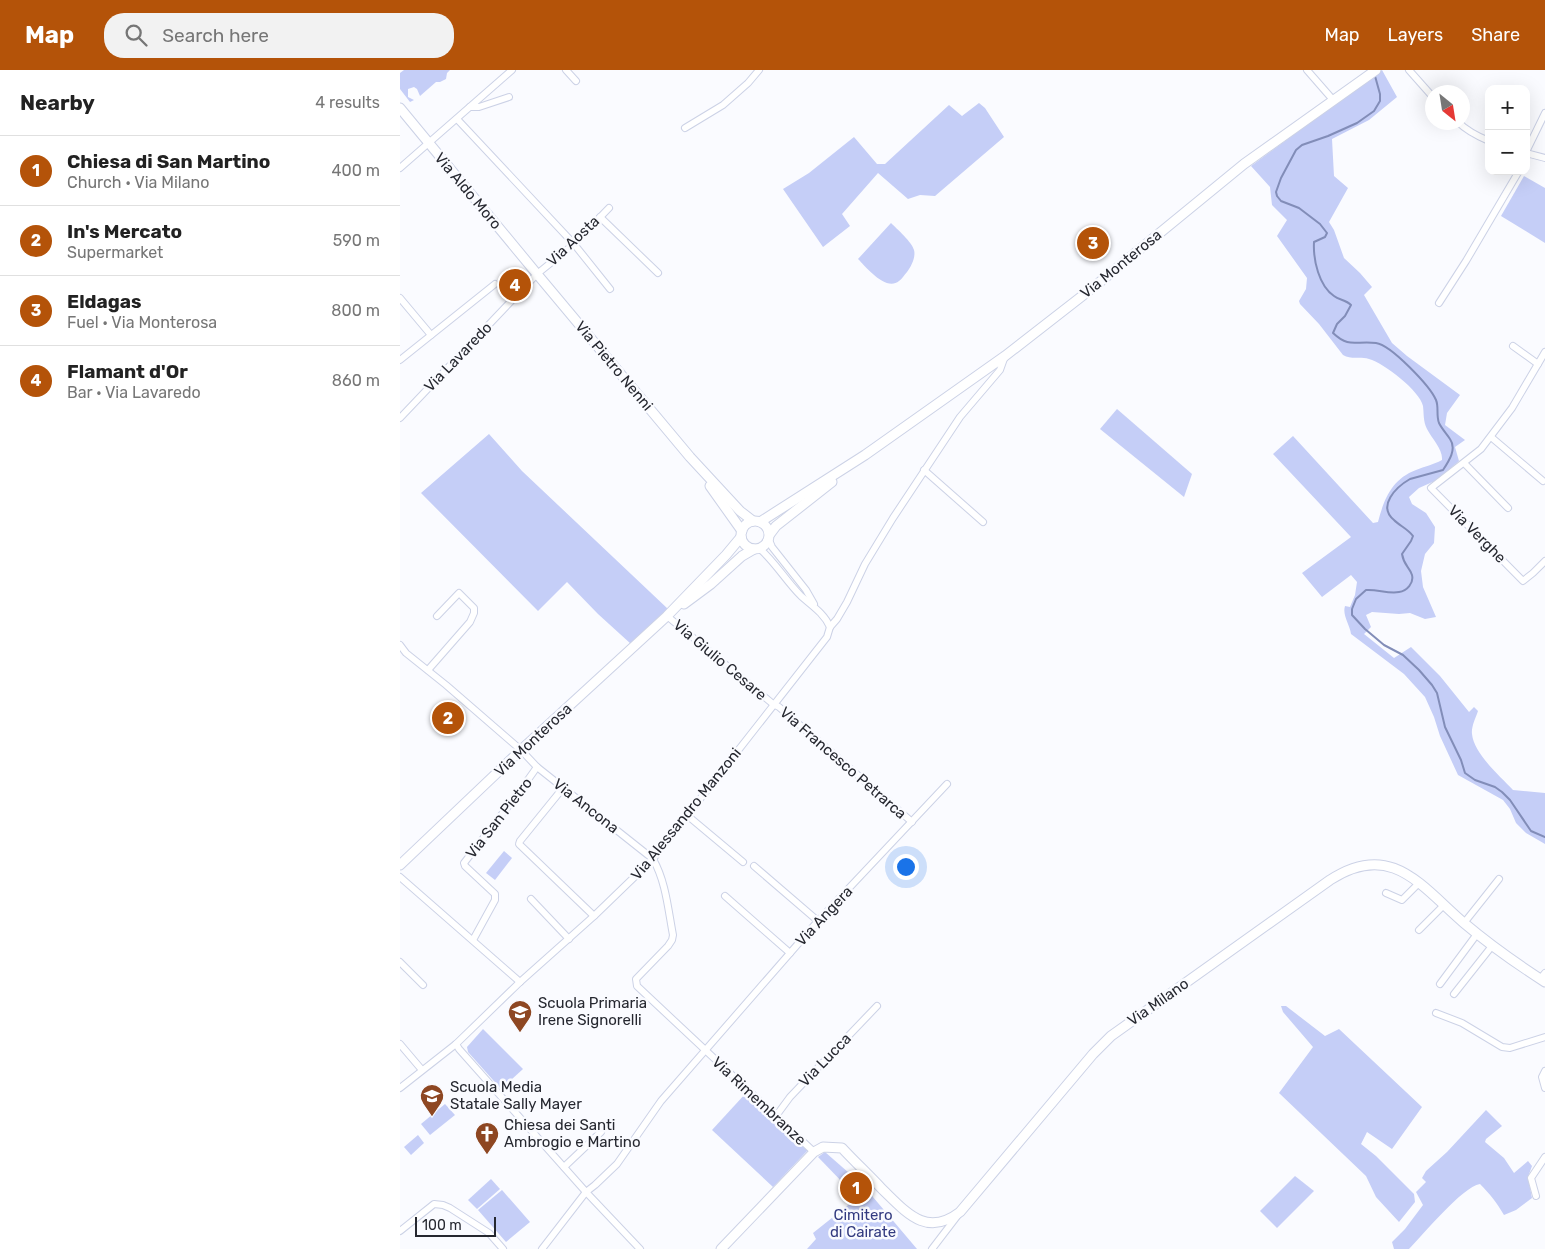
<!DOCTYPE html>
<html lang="en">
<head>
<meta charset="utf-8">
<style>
  body { margin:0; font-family:Rubik,sans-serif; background:#f2f2f2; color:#222 }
  .controls { position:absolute; right:15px; top:15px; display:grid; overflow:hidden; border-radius:10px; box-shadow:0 5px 20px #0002 }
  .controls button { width:45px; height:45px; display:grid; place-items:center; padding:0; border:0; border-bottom:1px solid #e0e0e0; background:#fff; color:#222; font:25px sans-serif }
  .compass { position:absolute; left:1025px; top:15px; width:45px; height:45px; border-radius:50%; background:#fff; box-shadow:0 5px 20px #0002; rotate:150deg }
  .scale { position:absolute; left:15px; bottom:12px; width:81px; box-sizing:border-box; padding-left:5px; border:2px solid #262830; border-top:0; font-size:14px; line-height:18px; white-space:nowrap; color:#262830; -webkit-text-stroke:4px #fafbff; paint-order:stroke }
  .you { position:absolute; left:505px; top:796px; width:18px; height:18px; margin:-12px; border:4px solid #fff; border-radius:50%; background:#1a73e8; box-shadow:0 0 0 8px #1a73e833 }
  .badge { display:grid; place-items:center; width:32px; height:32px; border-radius:50%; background:#b45309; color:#fff; font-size:16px; font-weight:700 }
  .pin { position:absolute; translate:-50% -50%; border:2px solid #fff; box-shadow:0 1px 5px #0006 }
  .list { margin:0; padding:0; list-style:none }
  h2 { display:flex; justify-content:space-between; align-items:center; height:65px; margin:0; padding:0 20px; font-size:21px }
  h2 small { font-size:16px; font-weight:400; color:#767676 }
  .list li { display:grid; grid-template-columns:32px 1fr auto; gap:15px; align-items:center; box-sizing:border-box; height:70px; padding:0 20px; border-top:1px solid #e0e0e0 }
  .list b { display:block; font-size:19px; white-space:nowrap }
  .list p { margin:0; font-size:16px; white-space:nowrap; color:#767676 }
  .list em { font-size:16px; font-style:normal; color:#767676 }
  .icon { flex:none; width:28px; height:28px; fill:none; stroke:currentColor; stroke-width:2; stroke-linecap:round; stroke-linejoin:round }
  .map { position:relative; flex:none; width:1145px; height:1179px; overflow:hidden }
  header { display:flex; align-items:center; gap:30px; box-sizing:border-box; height:70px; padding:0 25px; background:#b45309; color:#fff }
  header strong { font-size:24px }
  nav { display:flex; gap:28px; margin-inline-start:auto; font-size:18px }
  .search { width:350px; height:45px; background:#f2f2f2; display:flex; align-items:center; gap:12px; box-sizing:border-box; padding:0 18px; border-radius:20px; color:#767676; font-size:19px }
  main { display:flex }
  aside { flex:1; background:#fff }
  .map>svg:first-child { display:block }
  .green { fill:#c5cef7 }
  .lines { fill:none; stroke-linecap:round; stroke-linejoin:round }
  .stream { stroke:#828db8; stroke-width:2 }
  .street-casing { stroke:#ccd2e6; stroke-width:8 }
  .secondary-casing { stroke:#ccd2e6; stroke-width:11 }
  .street { stroke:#fff; stroke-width:6 }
  .secondary { stroke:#fff; stroke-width:9 }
  .labels { text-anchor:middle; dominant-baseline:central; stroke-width:5; stroke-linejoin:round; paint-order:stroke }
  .street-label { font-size:15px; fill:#262830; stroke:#fafbff }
  .poi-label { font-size:15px; fill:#262830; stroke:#fafbff; text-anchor:start }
  .park-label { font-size:15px; fill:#333b80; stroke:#fafbff }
</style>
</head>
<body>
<header>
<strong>Map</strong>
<div class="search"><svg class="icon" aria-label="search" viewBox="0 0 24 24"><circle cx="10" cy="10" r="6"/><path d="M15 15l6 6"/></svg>Search here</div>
<nav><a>Map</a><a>Layers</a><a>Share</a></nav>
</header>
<main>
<aside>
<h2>Nearby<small>4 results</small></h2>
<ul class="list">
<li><span class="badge">1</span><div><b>Chiesa di San Martino</b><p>Church · Via Milano</p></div><em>400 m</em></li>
<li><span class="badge">2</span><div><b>In's Mercato</b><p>Supermarket</p></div><em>590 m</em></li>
<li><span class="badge">3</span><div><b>Eldagas</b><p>Fuel · Via Monterosa</p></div><em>800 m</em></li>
<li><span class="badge">4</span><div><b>Flamant d'Or</b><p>Bar · Via Lavaredo</p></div><em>860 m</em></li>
</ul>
</aside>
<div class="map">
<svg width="1145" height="1179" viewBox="0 0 1145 1179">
  <rect width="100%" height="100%" fill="#fafbff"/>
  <g class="green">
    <polygon points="4,0 50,0 47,3 46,9 40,12 36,12 20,26 17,19 14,17 8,19 8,27 14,30 10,32 0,19 0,3"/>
    <path d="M 982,0 L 997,27 L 969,50 L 932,69 L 934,106 L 948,118 L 929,152 L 934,160 L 944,188 L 960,203 L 972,217 L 964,225 L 992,273 L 1007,286 L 1060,325 L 1047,343 L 1045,355 L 1065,370 L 1055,377 L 1059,391 L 1037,410 L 1019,418 L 1009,427 L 1012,434 L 1026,443 L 1035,457 L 1034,473 L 1025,484 L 1021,501 L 1023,517 L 1036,547 L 1025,549 L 1010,543 L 999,544 L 972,542 L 966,545 L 971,557 L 964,564 L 994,588 L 1011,577 L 1040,606 L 1069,642 L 1074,637 L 1078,641 C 1076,647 1071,657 1072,664 C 1074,684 1100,706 1113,720 L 1145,723 L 1145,774 L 1126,763 L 1116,753 L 1110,739 L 1103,730 L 1058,705 L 1040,666 L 1034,647 L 1025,627 L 1004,604 L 951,564 C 950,555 942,545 945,536 L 950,537 L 955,525 L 957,512 L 951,505 L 922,527 L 902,503 L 951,467 L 873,384 L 893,366 L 973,453 L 978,452 C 984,429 992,409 1016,400 C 1025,396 1033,395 1042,390 C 1043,379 1032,369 1027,359 C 1023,351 1024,344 1023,336 C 1020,321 984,293 969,289 C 960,286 951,290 943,285 L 919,254 L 900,234 L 899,231 L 906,219 L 907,208 L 877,166 L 887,150 L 872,135 L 870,117 L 851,96 Z"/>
    <polygon points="579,33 585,38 604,67 535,126 520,125 508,129 478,103 442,144 450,156 423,177 383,119 409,103 454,67 477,94 485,94 549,35 562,46"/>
    <polygon points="1124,106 1145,118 1145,173 1101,146"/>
    <path d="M 491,153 C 497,159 512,172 514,180 C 516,187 511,197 507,202 C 504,205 502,209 499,211 C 486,222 466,197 458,189 Z"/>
    <polygon points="717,339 792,404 784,427 700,359"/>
    <polygon points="89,364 122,401 268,539 231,574 198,544 167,512 138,541 21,423"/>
    <polygon points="104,781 112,788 95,810 86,803"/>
    <polygon points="881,936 886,936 925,966 939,959 1022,1037 992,1079 967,1062 961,1074 976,1086 1014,1124 1015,1132 999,1152 976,1127 966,1106 879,1023 913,977 883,942"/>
    <polygon points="83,959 123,999 101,1019 68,982 67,977"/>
    <polygon points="346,1023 408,1080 373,1117 312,1060"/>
    <polygon points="45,1034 55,1045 30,1065 21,1054"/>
    <path d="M 1086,1040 L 1102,1056 L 1086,1069 L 1085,1072 L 1104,1088 L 1114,1103 L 1128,1091 L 1132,1096 L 1128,1107 L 1132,1128 L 1116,1140 L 1104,1145 C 1097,1133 1090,1124 1080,1114 C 1062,1117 1023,1165 1009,1179 L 994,1179 L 992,1172 L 1005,1159 L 1023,1135 L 1016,1122 L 1026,1112 L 1022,1108 L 1026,1101 L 1047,1082 Z"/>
    <polygon points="18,1065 24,1073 11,1085 4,1077"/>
    <polygon points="425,1082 457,1110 447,1117 418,1087"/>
    <polygon points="895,1106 914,1121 877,1158 860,1141"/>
    <polygon points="91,1109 100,1119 77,1139 68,1130"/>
    <polygon points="102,1120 130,1152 106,1172 78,1140"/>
    <polygon points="467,1120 517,1179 407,1179 416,1169 413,1163"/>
  </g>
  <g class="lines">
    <path class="stream" d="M 975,6 L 980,24 L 980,31 L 974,41 L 957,53 L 928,66 L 902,75 L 896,80 L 881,108 L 876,122 L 877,126 L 881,131 L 899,138 L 920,154 L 927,163 L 925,167 L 914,172 C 913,190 919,216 934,226 C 939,230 946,230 951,235 L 945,246 L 937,254 L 933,263 C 950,279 956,270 976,273 C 991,275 1030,316 1036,330 C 1039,337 1036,345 1039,353 C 1042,359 1046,363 1050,369 C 1057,379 1049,391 1043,400 L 1010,409 C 996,417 977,436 994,450 C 1000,456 1008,459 1013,466 L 1011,471 L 1002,484 C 1004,496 1009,496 1012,505 C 1014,513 1007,521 999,522 C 988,524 977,519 966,520 L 956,529 L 952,539 L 952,545 L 965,559 L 984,575 L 1003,585 L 1019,600 L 1032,615 L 1037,623 L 1045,657 L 1061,690 L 1065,703 L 1075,710 L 1095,717 L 1102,722 L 1110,730 L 1131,761 L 1145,767"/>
    <g class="street-casing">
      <g id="street">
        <polyline points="166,0 176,11"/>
        <polyline points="907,0 934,31"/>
        <polyline points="1009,0 1032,26"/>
        <polyline points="70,37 79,37 109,27"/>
        <polyline points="57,49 174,174 210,219"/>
        <path d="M 1058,52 C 1067,61 1077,66 1089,71"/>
        <polyline points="285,58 323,35 348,13 359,0"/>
        <polyline points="1126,82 1145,43"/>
        <polyline points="1126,83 1145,88"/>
        <polyline points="0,98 112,0"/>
        <polyline points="200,147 258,203"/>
        <polyline points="0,228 31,265"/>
        <polyline points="1039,233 1066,191 1119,101"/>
        <polyline points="1113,276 1138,294"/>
        <polyline points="1145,282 1112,338 1081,379 1031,418 1123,511 1133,503 1145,491"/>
        <polyline points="0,290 95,214"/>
        <polyline points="0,348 137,204 174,174 209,138"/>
        <polyline points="1091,367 1143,411"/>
        <polyline points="1064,393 1108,438"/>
        <polyline points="524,400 583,452"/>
        <polyline points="369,470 372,477 406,520 414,534"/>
        <path d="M 360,479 C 375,492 386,511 401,526 C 411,535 424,543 430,557"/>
        <polyline points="267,546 373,634 379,637 512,752"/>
        <path d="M 0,575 L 6,583 L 46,615 L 121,680 L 137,697 L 253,789 C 266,812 268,839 273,865 L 272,870 L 268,876 L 236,909 L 237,916 L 414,1082"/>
        <polyline points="28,600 70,552 74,543 74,538 59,523 37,546"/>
        <polyline points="163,718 120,771 119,774 194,846"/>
        <polyline points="288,746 343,792"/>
        <polyline points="354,796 418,851"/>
        <polyline points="0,807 120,912"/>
        <polyline points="986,823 1002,830 1019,813"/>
        <polyline points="325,826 390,883"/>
        <polyline points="131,829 169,869"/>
        <polyline points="1064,853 1099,809"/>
        <polyline points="1019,860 1044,835"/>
        <polyline points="73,870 95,830 95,824 65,796 64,793 120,721 137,697"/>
        <polyline points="0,892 23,915"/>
        <polyline points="1140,909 1145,903"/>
        <polyline points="1040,914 1077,864"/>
        <polyline points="1054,924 1092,876"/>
        <polyline points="1036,943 1062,953 1102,977 1110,978 1145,967"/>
        <polyline points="0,974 22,1000"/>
        <polyline points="56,974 59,979 186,1122 240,1179"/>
        <polyline points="1145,1001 1142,1007 1145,1018"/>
        <polyline points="0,1018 56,974 120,912 194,846 253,789 427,567 430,557 437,549 447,532 465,494 493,448 560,347 600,300 605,286"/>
        <polyline points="376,1046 390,1027 477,936"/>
        <polyline points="164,1097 201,1062"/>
        <polyline points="1136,1126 1131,1108 1145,1087"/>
        <polyline points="0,1161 34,1134 43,1135 50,1138 89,1163 103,1179"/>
        <polyline points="142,1179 186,1122 195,1115 217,1094 261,1031 418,851 547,714"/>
        <polyline points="532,1179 558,1145"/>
      </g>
    </g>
    <g class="secondary-casing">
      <g id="secondary">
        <polyline points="0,38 137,204 290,387 340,441 353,451"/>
        <polyline points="310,416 342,461"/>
        <circle cx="355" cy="465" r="14"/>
        <polyline points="360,452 465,385 605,286 695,216 844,94 976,0"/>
        <polyline points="370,464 376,456 432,412"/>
        <polyline points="284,534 311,514 342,486 354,479"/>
        <polyline points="0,795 121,680 267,546 326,485 341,467"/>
        <path d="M 321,1179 L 414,1082 L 423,1077 L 442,1078 C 455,1092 469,1105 482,1119 C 506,1142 526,1168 560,1142 L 693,984 L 711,966 L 930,810 C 991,770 1021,816 1064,853 C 1090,875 1117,894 1145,912"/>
      </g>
    </g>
    <use href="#street" class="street"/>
    <use href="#secondary" class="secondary"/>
  </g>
  <defs>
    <g id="school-pin" transform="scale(1.25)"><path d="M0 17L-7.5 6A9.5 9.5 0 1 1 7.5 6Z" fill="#8e4722" stroke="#fafbff"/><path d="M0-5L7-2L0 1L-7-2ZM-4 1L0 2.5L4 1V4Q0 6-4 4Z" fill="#fff"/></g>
    <g id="church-pin" transform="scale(1.25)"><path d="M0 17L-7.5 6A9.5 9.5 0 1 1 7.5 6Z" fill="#8e4722" stroke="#fafbff"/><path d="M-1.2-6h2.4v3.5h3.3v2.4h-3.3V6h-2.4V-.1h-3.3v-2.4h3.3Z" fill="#fff"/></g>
  </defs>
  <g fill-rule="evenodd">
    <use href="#school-pin" x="120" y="942"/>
    <use href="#school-pin" x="32" y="1026"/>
    <use href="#church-pin" x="87" y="1064"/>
  </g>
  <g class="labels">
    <g class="street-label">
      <text transform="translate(68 121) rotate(50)">Via Aldo Moro</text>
      <text transform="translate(173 171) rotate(-43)">Via Aosta</text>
      <text transform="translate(721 194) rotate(-39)">Via Monterosa</text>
      <text transform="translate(58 287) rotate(-46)">Via Lavaredo</text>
      <text transform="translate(214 296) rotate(50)">Via Pietro Nenni</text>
      <text transform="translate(1077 464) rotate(45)">Via Verghe</text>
      <text transform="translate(320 590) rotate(40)">Via Giulio Cesare</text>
      <text transform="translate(133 670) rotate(-43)">Via Monterosa</text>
      <text transform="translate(443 693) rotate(41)">Via Francesco Petrarca</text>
      <text transform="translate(186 736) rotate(38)">Via Ancona</text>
      <text transform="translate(286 744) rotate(-51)">Via Alessandro Manzoni</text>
      <text transform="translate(99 748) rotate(-52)">Via San Pietro</text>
      <text transform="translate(424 846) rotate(-47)">Via Angera</text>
      <text transform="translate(758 932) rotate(-35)">Via Milano</text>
      <text transform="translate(425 990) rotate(-46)">Via Lucca</text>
      <text transform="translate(359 1031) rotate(43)">Via Rimembranze</text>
    </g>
    <g class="poi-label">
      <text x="138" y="933">Scuola Primaria<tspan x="138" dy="17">Irene Signorelli</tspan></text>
      <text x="50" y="1017">Scuola Media<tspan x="50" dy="17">Statale Sally Mayer</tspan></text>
      <text x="104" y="1055">Chiesa dei Santi<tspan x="104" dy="17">Ambrogio e Martino</tspan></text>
    </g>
    <g class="park-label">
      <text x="463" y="1145">Cimitero<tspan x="463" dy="17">di Cairate</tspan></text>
    </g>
  </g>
</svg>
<div class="controls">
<button>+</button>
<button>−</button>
</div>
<svg class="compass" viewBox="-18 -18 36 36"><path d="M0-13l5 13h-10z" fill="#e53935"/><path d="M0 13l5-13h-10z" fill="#767676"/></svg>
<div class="scale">100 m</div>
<div class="you"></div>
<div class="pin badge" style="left:456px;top:1118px">1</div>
<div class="pin badge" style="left:48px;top:648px">2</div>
<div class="pin badge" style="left:693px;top:173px">3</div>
<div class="pin badge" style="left:115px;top:215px">4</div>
</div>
</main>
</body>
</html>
